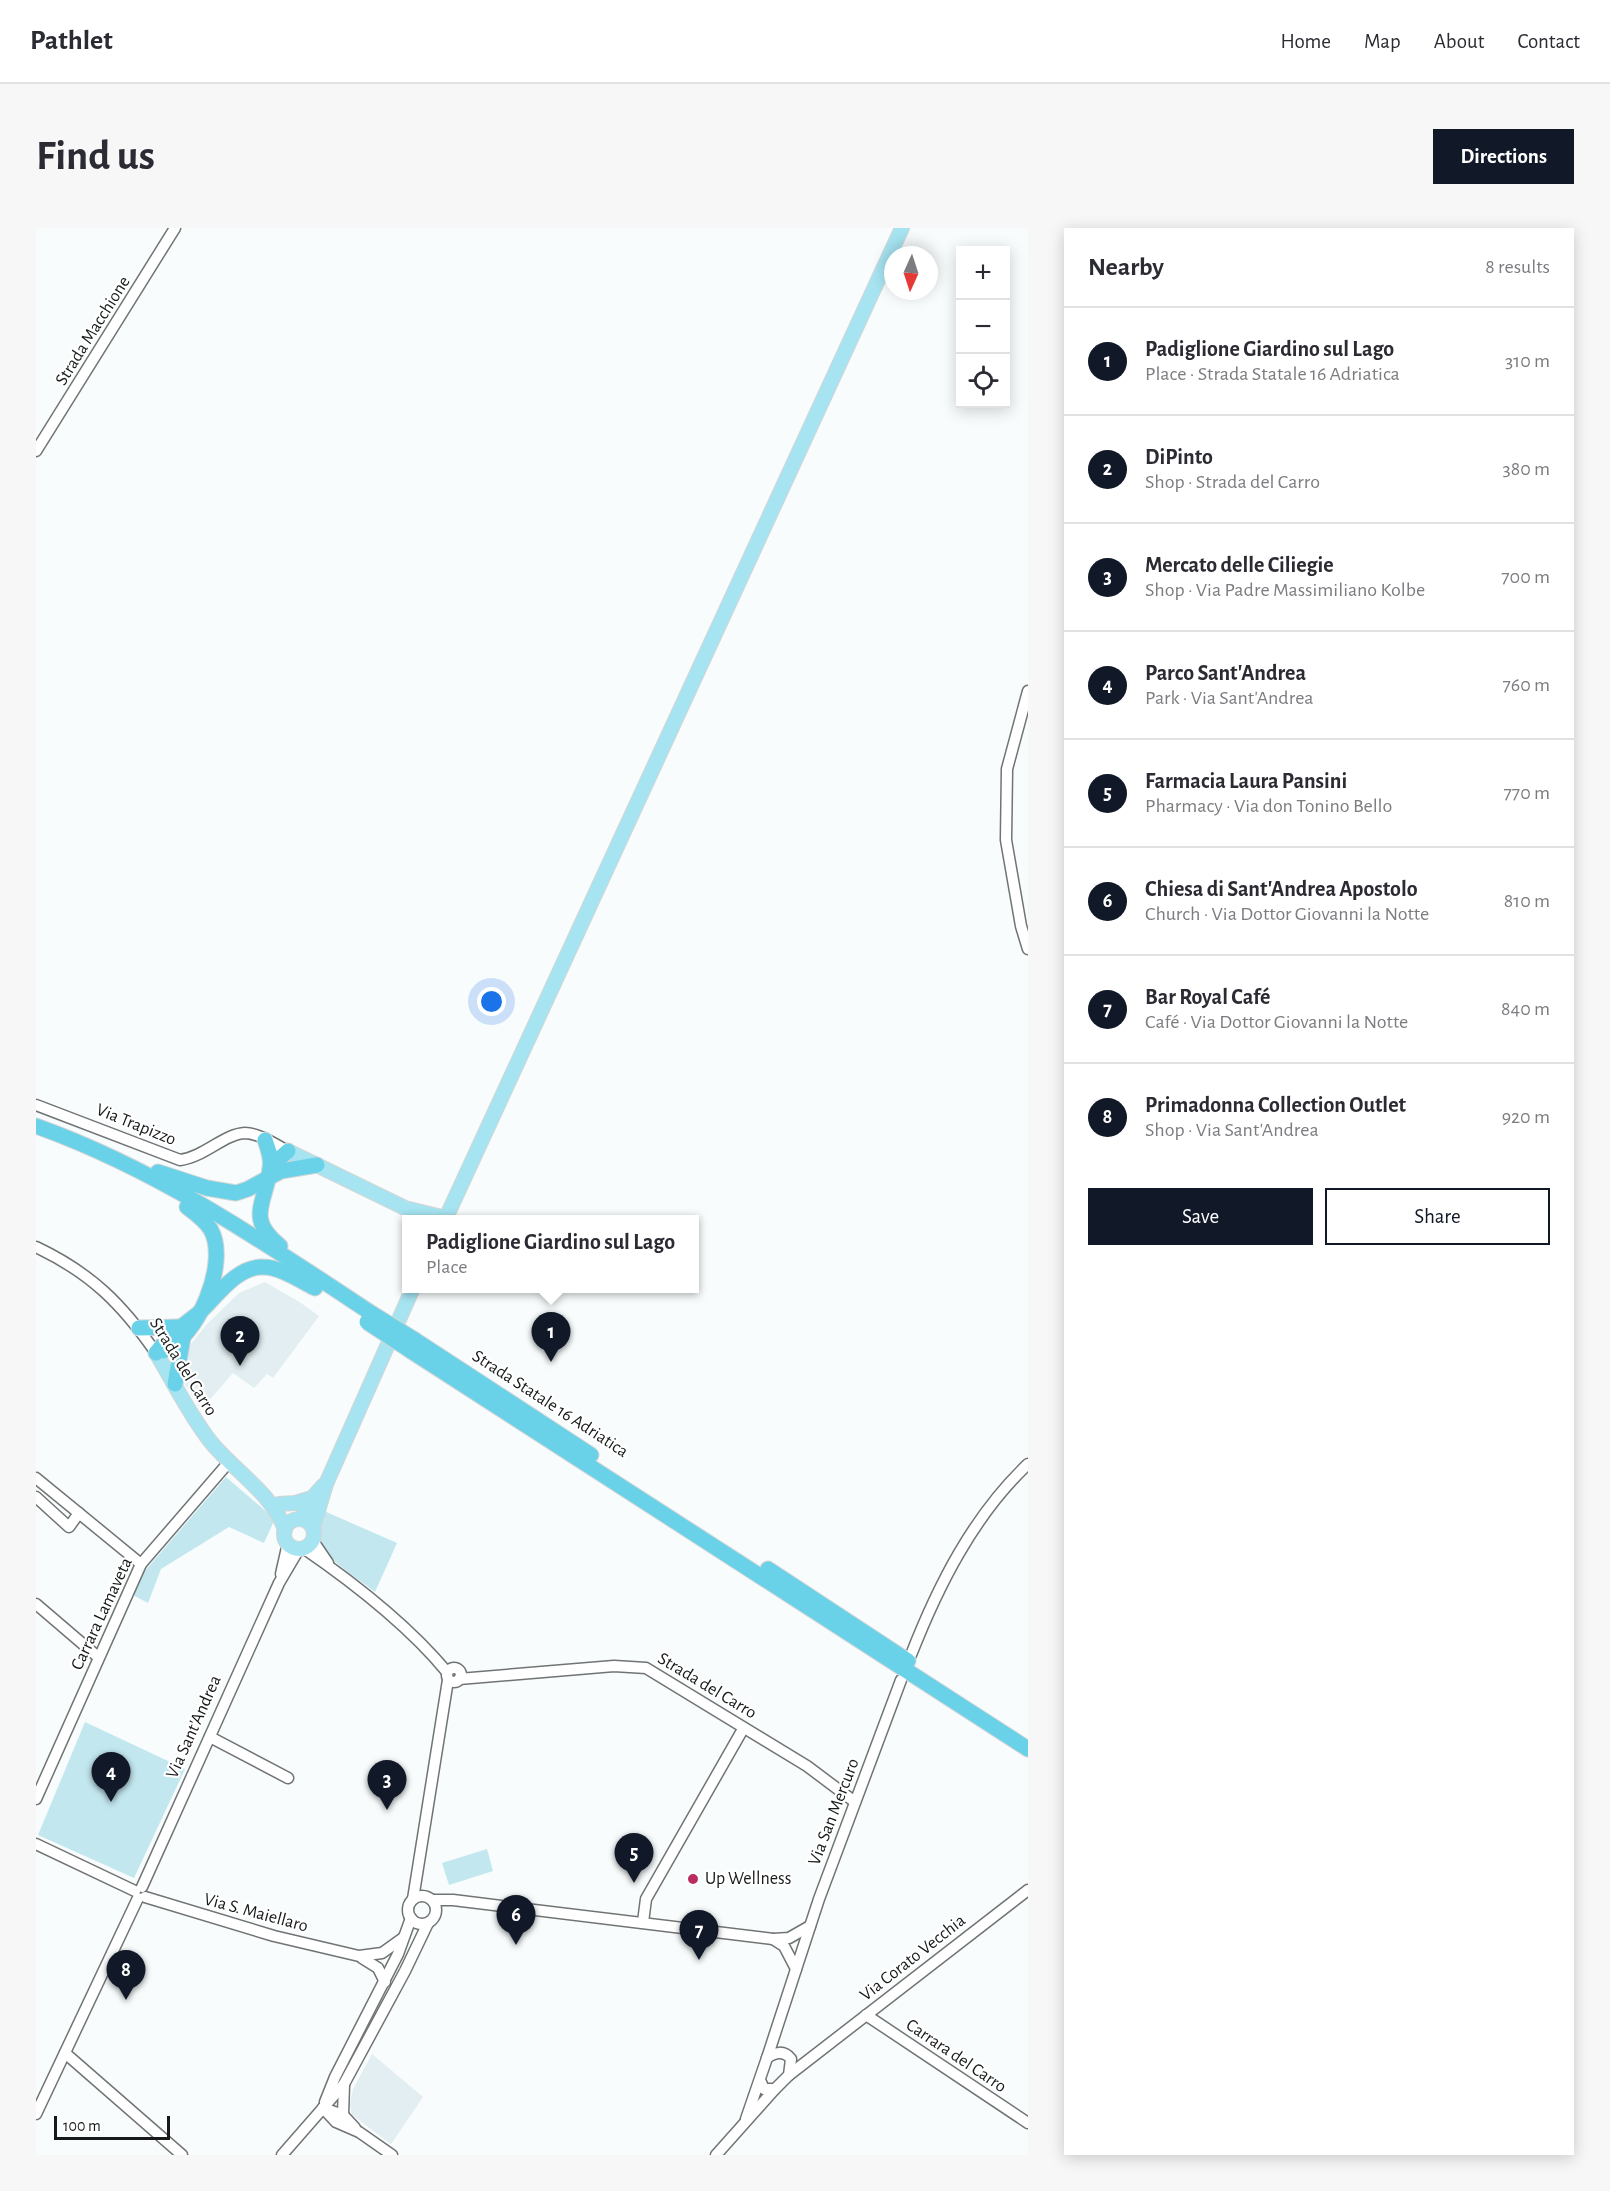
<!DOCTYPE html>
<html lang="en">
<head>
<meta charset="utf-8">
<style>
  body { margin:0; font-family:"Alegreya Sans",sans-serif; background:#f7f7f7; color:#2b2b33 }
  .controls { position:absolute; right:18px; top:18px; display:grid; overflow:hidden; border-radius:0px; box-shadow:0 3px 15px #0003 }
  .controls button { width:54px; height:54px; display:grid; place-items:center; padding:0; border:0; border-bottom:2px solid #e1e1e2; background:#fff; color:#2b2b33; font:30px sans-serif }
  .compass { position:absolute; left:848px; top:18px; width:54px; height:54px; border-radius:50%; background:#fff; box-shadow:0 3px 15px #0003; rotate:183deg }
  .scale { position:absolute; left:18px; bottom:15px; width:116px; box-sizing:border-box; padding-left:6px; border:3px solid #181a1a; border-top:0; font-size:16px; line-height:21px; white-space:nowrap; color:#181a1a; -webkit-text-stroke:4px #fff; paint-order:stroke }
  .you { position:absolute; left:456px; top:774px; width:21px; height:21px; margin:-15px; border:4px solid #fff; border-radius:50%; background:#1a73e8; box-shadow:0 0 0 9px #1a73e833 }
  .badge { display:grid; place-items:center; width:39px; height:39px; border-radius:50%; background:#111827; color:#fff; font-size:20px; font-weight:700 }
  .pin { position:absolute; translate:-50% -50px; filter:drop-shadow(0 2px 3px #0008) }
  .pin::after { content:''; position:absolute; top:32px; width:21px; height:18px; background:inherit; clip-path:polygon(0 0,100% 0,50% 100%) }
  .popup { position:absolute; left:366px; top:987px; width:297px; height:78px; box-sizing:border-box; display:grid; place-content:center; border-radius:0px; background:#fff; filter:drop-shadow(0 2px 4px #0005); font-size:20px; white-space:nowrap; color:#7c7c81 }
  .popup b { font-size:22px; color:#2b2b33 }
  .popup::after { content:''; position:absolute; left:50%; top:100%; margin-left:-12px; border:12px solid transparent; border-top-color:#fff }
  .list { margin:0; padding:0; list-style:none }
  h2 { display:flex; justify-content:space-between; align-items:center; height:78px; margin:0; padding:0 24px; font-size:26px }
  h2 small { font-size:20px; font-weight:400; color:#7c7c81 }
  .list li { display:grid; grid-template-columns:39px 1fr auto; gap:18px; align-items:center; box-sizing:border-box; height:108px; padding:0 24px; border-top:2px solid #e1e1e2 }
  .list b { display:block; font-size:22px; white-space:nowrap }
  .list p { margin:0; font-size:20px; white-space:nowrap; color:#7c7c81 }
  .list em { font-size:20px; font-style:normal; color:#7c7c81 }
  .actions { display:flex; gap:12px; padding:18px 24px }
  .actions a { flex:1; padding:14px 0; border:2px solid #111827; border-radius:0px; text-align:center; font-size:21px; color:#111827 }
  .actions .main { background:#111827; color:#fff }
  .icon { flex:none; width:33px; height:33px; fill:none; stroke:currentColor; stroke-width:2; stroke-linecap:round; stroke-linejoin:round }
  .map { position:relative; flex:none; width:992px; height:1927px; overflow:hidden; border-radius:0px }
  header { display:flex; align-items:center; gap:36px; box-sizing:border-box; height:84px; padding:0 30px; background:#fff; border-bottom:2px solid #e1e1e2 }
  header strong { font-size:28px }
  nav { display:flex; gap:33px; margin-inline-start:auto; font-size:21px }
  .intro { display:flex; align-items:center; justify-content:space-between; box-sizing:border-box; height:144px; padding:0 36px }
  h1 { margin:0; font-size:42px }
  .button { padding:15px 27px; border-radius:0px; background:#111827; color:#fff; font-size:21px; font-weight:700 }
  main { display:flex; gap:36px; padding:0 36px }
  aside { flex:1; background:#fff; border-radius:0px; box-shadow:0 3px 15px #0003 }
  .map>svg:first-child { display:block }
  .built { fill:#e2eef1 }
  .green { fill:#c3e7ef }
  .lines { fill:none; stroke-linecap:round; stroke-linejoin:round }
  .minor-casing { stroke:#707475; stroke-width:13 }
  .major-casing { stroke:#d5d6d6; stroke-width:16 }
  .highway-casing { stroke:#d5d6d6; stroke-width:17 }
  .minor { stroke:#fff; stroke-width:10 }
  .major { stroke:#a6e4f1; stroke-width:14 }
  .highway { stroke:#6ad2e8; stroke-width:15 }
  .highway-bridge-casing { stroke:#d5d6d6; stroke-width:17; stroke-linecap:butt }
  .highway-bridge { stroke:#6ad2e8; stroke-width:15 }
  .poi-dot { fill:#ba2d62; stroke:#fff; stroke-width:2 }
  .labels { text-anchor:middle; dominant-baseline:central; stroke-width:4.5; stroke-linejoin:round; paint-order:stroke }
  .street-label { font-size:18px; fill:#181a1a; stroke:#fff }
  .poi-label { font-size:18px; fill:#181a1a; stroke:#fff; text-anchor:start }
</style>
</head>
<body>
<header>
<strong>Pathlet</strong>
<nav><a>Home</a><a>Map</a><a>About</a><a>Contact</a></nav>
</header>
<div class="intro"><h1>Find us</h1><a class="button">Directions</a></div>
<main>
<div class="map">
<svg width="992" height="1927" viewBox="0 0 992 1927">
  <rect width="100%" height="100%" fill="#f8fcfd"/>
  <g class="built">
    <polygon points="229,1054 265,1075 283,1088 237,1150 231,1146 218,1160 197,1145 165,1182 145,1150 148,1132 155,1116 170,1097 203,1065"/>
    <polygon points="336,1826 387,1869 355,1916 316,1887 314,1876 317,1861"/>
  </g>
  <g class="green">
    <polygon points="190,1249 239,1291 228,1315 193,1299 125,1341 112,1375 97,1367 107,1345"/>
    <path d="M 288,1283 L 361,1315 L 339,1364 C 312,1342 269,1323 288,1283 Z"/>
    <polygon points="49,1494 149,1541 98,1650 2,1607"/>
    <polygon points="451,1621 457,1643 413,1657 406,1635"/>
  </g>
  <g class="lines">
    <g class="minor-casing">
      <g id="minor">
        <polyline points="0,223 139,0"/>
        <polyline points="992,463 971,541 970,612 985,698 992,721"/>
        <path d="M 0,877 L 144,932 C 168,929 188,906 209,905 C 223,905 240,917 252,923"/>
        <path d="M 0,1019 C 55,1045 86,1076 120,1125"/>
        <polyline points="0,1250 105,1336"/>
        <polyline points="0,1269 33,1299 43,1285"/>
        <polyline points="277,1313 292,1335"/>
        <path d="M 267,1320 C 318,1355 371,1396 411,1444"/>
        <polyline points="245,1346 252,1315"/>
        <polyline points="0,1376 62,1429"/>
        <path d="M 875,1427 C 902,1358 937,1288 992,1236"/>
        <circle cx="418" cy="1447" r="7"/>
        <polyline points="423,1451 578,1438 610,1440 771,1538 819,1574"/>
        <polyline points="174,1509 252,1550"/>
        <polyline points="0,1571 105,1336 193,1234"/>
        <polyline points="0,1616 99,1663"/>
        <polyline points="106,1659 243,1355 263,1321"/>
        <circle cx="386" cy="1682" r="14"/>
        <polyline points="109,1669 238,1708 323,1728 346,1725 367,1710"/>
        <polyline points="377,1671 412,1452"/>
        <polyline points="396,1672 417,1672 737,1711 753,1710 774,1698"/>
        <polyline points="607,1694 610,1671 707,1501"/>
        <polyline points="737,1711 748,1718 760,1741"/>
        <polyline points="326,1730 342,1740 349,1754"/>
        <polyline points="830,1787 992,1895"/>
        <polyline points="29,1825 146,1927"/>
        <polyline points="731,1830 783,1671 865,1452"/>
        <polyline points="753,1847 992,1662"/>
        <polyline points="289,1874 299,1849 362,1726 375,1690"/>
        <polyline points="287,1880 300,1894 323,1904 356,1927"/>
        <polyline points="287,1880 307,1887 319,1900"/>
        <polyline points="0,1886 102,1670"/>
        <polyline points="307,1887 308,1856"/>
        <path d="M 710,1891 L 731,1830 C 739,1824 748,1822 755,1831 L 753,1847 L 739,1861 L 728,1861 L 724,1852"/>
        <polyline points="246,1927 308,1856 369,1743 392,1695"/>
        <polyline points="680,1927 739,1861"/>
      </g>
    </g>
    <g class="major-casing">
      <g id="major">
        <polyline points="252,923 369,980 410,990"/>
        <polyline points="409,992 866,0"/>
        <path d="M 120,1125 C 138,1155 153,1186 174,1213 C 197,1242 237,1266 249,1302"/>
        <polyline points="243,1276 259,1275 276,1270"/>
        <polyline points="265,1291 276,1270 288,1257"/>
        <circle cx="263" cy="1306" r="15"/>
        <polyline points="277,1300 290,1256 377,1060"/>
      </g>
    </g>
    <g class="highway-casing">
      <g id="highway">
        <path d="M 0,898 C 121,941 228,1014 335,1085"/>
        <path d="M 229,912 C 232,921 236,930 234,940 C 230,975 209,990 244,1018"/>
        <polyline points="235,938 252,923"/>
        <polyline points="122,944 171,960 200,965 212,961 245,943 281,937"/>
        <polyline points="103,1100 142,1099"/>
        <polyline points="379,1112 555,1227"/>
        <path d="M 127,1123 C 162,1110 193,1035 175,1002 C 170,993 159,985 151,979"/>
        <polyline points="375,1123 992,1521"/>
        <path d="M 120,1125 C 135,1105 146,1099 164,1084 C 181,1068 201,1038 227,1039 C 244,1039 263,1052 279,1060"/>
        <polyline points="139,1156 147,1110"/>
        <polyline points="732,1341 872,1433"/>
      </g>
    </g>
    <use href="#minor" class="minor"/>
    <use href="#major" class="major"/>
    <use href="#highway" class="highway"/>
    <g class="highway-bridge-casing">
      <g id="highway-bridge">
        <polyline points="335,1085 379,1112"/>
        <polyline points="331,1094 375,1123"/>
      </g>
    </g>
    <use href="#highway-bridge" class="highway-bridge"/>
  </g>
  <circle class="poi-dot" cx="657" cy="1651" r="6"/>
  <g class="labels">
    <g class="street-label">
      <text transform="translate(57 103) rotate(-58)">Strada Macchione</text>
      <text transform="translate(100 897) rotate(22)">Via Trapizzo</text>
      <text transform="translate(147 1139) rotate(58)">Strada del Carro</text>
      <text transform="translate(514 1176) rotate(33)">Strada Statale 16 Adriatica</text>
      <text transform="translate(66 1386) rotate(-65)">Carrara Lamaveta</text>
      <text transform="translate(671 1458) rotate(31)">Strada del Carro</text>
      <text transform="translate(158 1499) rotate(-66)">Via Sant'Andrea</text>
      <text transform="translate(798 1584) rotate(-69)">Via San Mercuro</text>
      <text transform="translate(220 1685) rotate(15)">Via S. Maiellaro</text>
      <text transform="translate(877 1730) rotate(-38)">Via Corato Vecchia</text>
      <text transform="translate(920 1828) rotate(34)">Carrara del Carro</text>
    </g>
    <g class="poi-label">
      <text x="669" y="1651">Up Wellness</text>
    </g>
  </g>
</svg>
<div class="controls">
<button>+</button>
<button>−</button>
<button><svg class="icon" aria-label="locate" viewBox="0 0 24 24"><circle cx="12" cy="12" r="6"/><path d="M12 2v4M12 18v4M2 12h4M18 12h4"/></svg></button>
</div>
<svg class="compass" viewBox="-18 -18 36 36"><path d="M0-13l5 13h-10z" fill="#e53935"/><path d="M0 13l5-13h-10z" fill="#7c7c81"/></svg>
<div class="scale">100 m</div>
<div class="you"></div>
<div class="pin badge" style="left:515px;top:1134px">1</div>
<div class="popup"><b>Padiglione Giardino sul Lago</b>Place</div>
<div class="pin badge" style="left:204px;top:1138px">2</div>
<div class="pin badge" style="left:351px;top:1582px">3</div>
<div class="pin badge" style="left:75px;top:1574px">4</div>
<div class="pin badge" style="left:598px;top:1655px">5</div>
<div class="pin badge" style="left:480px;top:1717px">6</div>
<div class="pin badge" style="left:663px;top:1732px">7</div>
<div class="pin badge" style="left:90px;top:1772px">8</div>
</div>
<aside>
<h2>Nearby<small>8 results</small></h2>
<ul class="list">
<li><span class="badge">1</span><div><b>Padiglione Giardino sul Lago</b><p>Place · Strada Statale 16 Adriatica</p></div><em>310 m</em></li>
<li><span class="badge">2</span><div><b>DiPinto</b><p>Shop · Strada del Carro</p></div><em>380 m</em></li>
<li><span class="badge">3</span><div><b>Mercato delle Ciliegie</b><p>Shop · Via Padre Massimiliano Kolbe</p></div><em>700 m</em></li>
<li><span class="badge">4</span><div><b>Parco Sant'Andrea</b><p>Park · Via Sant'Andrea</p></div><em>760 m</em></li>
<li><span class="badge">5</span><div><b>Farmacia Laura Pansini</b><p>Pharmacy · Via don Tonino Bello</p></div><em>770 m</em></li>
<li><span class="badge">6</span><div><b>Chiesa di Sant'Andrea Apostolo</b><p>Church · Via Dottor Giovanni la Notte</p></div><em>810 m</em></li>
<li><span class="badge">7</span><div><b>Bar Royal Café</b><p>Café · Via Dottor Giovanni la Notte</p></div><em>840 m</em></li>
<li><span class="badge">8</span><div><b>Primadonna Collection Outlet</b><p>Shop · Via Sant'Andrea</p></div><em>920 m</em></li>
</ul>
<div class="actions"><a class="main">Save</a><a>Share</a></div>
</aside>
</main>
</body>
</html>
